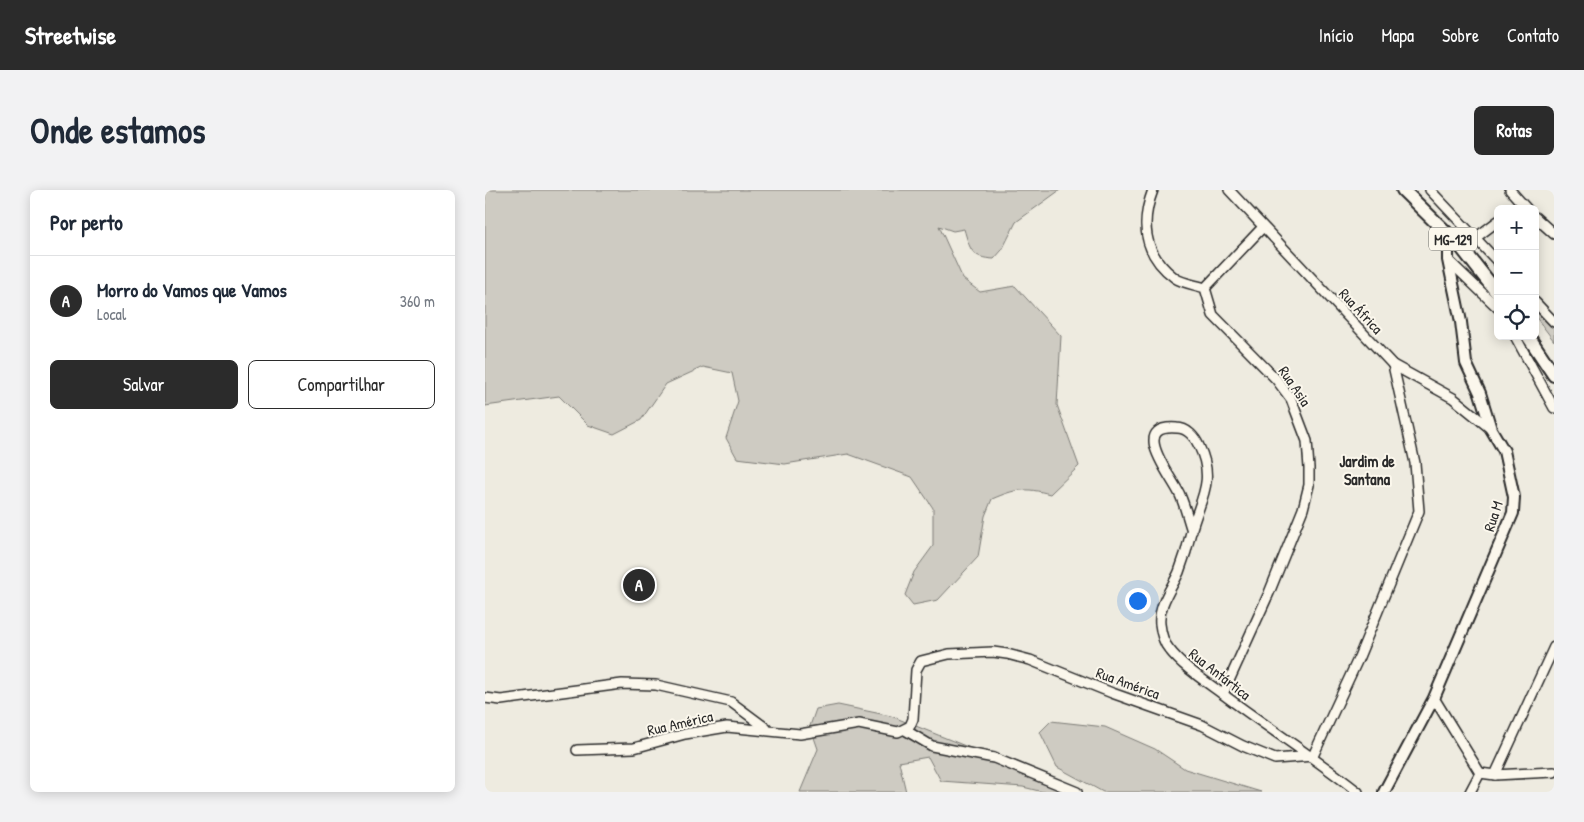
<!DOCTYPE html>
<html lang="pt">
<head>
<meta charset="utf-8">
<style>
  body { margin:0; font-family:"Patrick Hand",sans-serif; background:#f2f2f3; color:#1f2937 }
  .controls { position:absolute; right:15px; top:15px; display:grid; overflow:hidden; border-radius:8px; box-shadow:0 2px 12px #0003 }
  .controls button { width:45px; height:45px; display:grid; place-items:center; padding:0; border:0; border-bottom:1px solid #e0e1e3; background:#fff; color:#1f2937; font:25px sans-serif }
  .you { position:absolute; left:652px; top:410px; width:18px; height:18px; margin:-12px; border:4px solid #fff; border-radius:50%; background:#1a73e8; box-shadow:0 0 0 8px #1a73e833 }
  .badge { display:grid; place-items:center; width:32px; height:32px; border-radius:50%; background:#2b2b2b; color:#fff; font-size:16px; font-weight:700 }
  .pin { position:absolute; translate:-50% -50%; border:2px solid #fff; box-shadow:0 1px 5px #0006 }
  .list { margin:0; padding:0; list-style:none }
  h2 { display:flex; justify-content:space-between; align-items:center; height:65px; margin:0; padding:0 20px; font-size:21px }
  h2 small { font-size:16px; font-weight:400; color:#747a83 }
  .list li { display:grid; grid-template-columns:32px 1fr auto; gap:15px; align-items:center; box-sizing:border-box; height:90px; padding:0 20px; border-top:1px solid #e0e1e3 }
  .list b { display:block; font-size:19px; white-space:nowrap }
  .list p { margin:0; font-size:16px; white-space:nowrap; color:#747a83 }
  .list em { font-size:16px; font-style:normal; color:#747a83 }
  .actions { display:flex; gap:10px; padding:15px 20px }
  .actions a { flex:1; padding:11px 0; border:1px solid #2b2b2b; border-radius:8px; text-align:center; font-size:18px; color:#2b2b2b }
  .actions .main { background:#2b2b2b; color:#fff }
  .icon { flex:none; width:28px; height:28px; fill:none; stroke:currentColor; stroke-width:2; stroke-linecap:round; stroke-linejoin:round }
  .map { position:relative; flex:none; width:1069px; height:602px; overflow:hidden; border-radius:8px }
  header { display:flex; align-items:center; gap:30px; box-sizing:border-box; height:70px; padding:0 25px; background:#2b2b2b; color:#fff }
  header strong { font-size:24px }
  nav { display:flex; gap:28px; margin-inline-start:auto; font-size:18px }
  .intro { display:flex; align-items:center; justify-content:space-between; box-sizing:border-box; height:120px; padding:0 30px }
  h1 { margin:0; font-size:35px }
  .button { padding:12px 22px; border-radius:8px; background:#2b2b2b; color:#fff; font-size:18px; font-weight:700 }
  main { display:flex; gap:30px; padding:0 30px }
  aside { flex:1; background:#fff; border-radius:8px; box-shadow:0 2px 12px #0003 }
  .map>svg:first-child { display:block }
  .green { fill:#cecbc2; stroke:#7c7b76 }
  .lines { fill:none; stroke-linecap:round; stroke-linejoin:round }
  .minor-casing { stroke:#2b2b2b; stroke-width:12 }
  .tertiary-casing { stroke:#2b2b2b; stroke-width:14 }
  .primary-casing { stroke:#2b2b2b; stroke-width:16 }
  .minor { stroke:#fbf7ec; stroke-width:9 }
  .tertiary { stroke:#fbf7ec; stroke-width:10 }
  .primary { stroke:#fbf7ec; stroke-width:12 }
  .labels { text-anchor:middle; dominant-baseline:central; stroke-width:4; stroke-linejoin:round; paint-order:stroke }
  .shield { fill:#fbf7ec; stroke:#696865; stroke-width:1 }
  .shield-label { font-size:14px; font-weight:bold; fill:#2b2b2b }
  .street-label { font-size:15px; fill:#2b2b2b; stroke:#fbf7ec }
  .neighbourhood-label { font-size:16px; font-weight:bold; fill:#2b2b2b; stroke:#fbf7ec }
</style>
</head>
<body>
<header>
<strong>Streetwise</strong>
<nav><a>Início</a><a>Mapa</a><a>Sobre</a><a>Contato</a></nav>
</header>
<div class="intro"><h1>Onde estamos</h1><a class="button">Rotas</a></div>
<main>
<aside>
<h2>Por perto<small></small></h2>
<ul class="list">
<li><span class="badge">A</span><div><b>Morro do Vamos que Vamos</b><p>Local</p></div><em>360 m</em></li>
</ul>
<div class="actions"><a class="main">Salvar</a><a>Compartilhar</a></div>
</aside>
<div class="map">
<svg width="1069" height="602" viewBox="0 0 1069 602">
  <rect width="100%" height="100%" fill="#eeebe0"/>
  <filter id="ink" filterUnits="userSpaceOnUse"><feTurbulence type="fractalNoise" baseFrequency=".02" numOctaves="2"/><feDisplacementMap in="SourceGraphic" scale="10" xChannelSelector="R" yChannelSelector="G"/><feConvolveMatrix kernelMatrix="1 2 1 2 8 2 1 2 1" color-interpolation-filters="sRGB"/></filter>
  <g filter="url(#ink)">
    <g class="green">
      <path d="M 0,0 L 575,0 L 531,32 L 517,60 L 509,69 C 486,68 485,59 479,39 L 468,41 L 454,36 L 478,89 L 495,102 L 530,96 L 576,146 L 572,215 L 594,276 L 565,304 C 540,297 530,299 507,309 L 500,326 L 493,367 L 453,410 L 428,415 L 420,405 L 429,382 L 448,356 L 448,318 L 427,287 L 363,264 L 300,274 L 252,268 L 241,248 L 253,211 L 247,183 L 218,177 L 181,194 L 156,230 L 129,244 L 103,235 L 74,206 L 0,216 Z"/>
      <polygon points="1050,110 1069,126 1069,151 1050,126"/>
      <polygon points="353,515 406,526 562,589 578,602 558,602 538,597 456,591 443,567 414,572 421,602 315,602 333,559 325,536 331,519"/>
      <polygon points="566,531 620,537 670,559 700,579 776,602 618,602 572,577 555,542"/>
    </g>
    <g class="lines">
      <g class="minor-casing">
        <g id="minor">
          <path d="M 668,0 C 655,34 659,65 690,88 C 697,93 711,95 720,98 L 728,125 L 791,189 L 806,209 L 822,251 L 824,278 L 824,295 L 818,319 L 784,403 L 738,504"/>
          <polyline points="744,0 908,175 968,208 1006,239"/>
          <polyline points="945,0 1013,72"/>
          <polyline points="1025,0 1042,19"/>
          <polyline points="1050,27 1069,44"/>
          <polyline points="977,58 1013,31"/>
          <polyline points="963,70 1013,118"/>
          <polyline points="720,98 778,37"/>
          <polyline points="1050,112 1069,132"/>
          <polyline points="1030,146 1069,218"/>
          <path d="M 707,341 C 703,329 700,316 695,305 C 688,288 642,234 692,238 C 702,238 710,247 714,256 C 731,291 715,309 706,342 C 703,356 699,369 694,382 C 687,398 673,415 675,434 C 676,443 678,452 684,459 C 698,477 720,491 739,505 C 783,538 829,567 873,602"/>
          <polyline points="0,508 16,510 137,494 171,495 246,512 281,538"/>
          <polyline points="949,508 995,583"/>
          <polyline points="420,540 447,556 509,568 592,602"/>
          <polyline points="92,560 149,558 200,544 242,537 315,544 374,534 413,542 425,536 428,529 431,480 436,471 464,464 508,462 522,464 545,470 627,503 717,535 758,556 790,569 828,566 874,467 934,321 930,273 908,175"/>
          <polyline points="995,583 1010,585 1069,582"/>
          <polyline points="1010,585 1069,457"/>
          <polyline points="985,602 995,583"/>
        </g>
      </g>
      <g class="tertiary-casing">
        <polyline id="tertiary" points="899,602 949,508 1028,323 1029,307 1019,261 1006,239 995,203 981,173 976,132 963,70 963,44"/>
      </g>
      <g class="primary-casing">
        <g id="primary">
          <polyline points="918,0 977,58 1013,104"/>
          <polyline points="1043,146 1069,185"/>
        </g>
      </g>
      <use href="#minor" class="minor"/>
      <use href="#tertiary" class="tertiary"/>
      <use href="#primary" class="primary"/>
    </g>
  </g>
  <g class="labels">
    <rect class="shield" x="944" y="37.5" width="48" height="23" rx="4"/>
    <g class="shield-label">
      <text x="968" y="49">MG-129</text>
    </g>
    <g class="street-label">
      <text transform="translate(876 121) rotate(47)">Rua África</text>
      <text transform="translate(810 196) rotate(56)">Rua Asia</text>
      <text transform="translate(1008 326) rotate(-72)">Rua M</text>
      <text transform="translate(735 484) rotate(38)">Rua Antártica</text>
      <text transform="translate(643 493) rotate(20)">Rua América</text>
      <text transform="translate(195 533) rotate(-13)">Rua América</text>
    </g>
    <g class="neighbourhood-label">
      <text x="882" y="271">Jardim de<tspan x="882" dy="18">Santana</tspan></text>
    </g>
  </g>
</svg>
<div class="controls">
<button>+</button>
<button>−</button>
<button><svg class="icon" aria-label="locate" viewBox="0 0 24 24"><circle cx="12" cy="12" r="6"/><path d="M12 2v4M12 18v4M2 12h4M18 12h4"/></svg></button>
</div>
<div class="you"></div>
<div class="pin badge" style="left:154px;top:395px">A</div>
</div>
</main>
</body>
</html>
